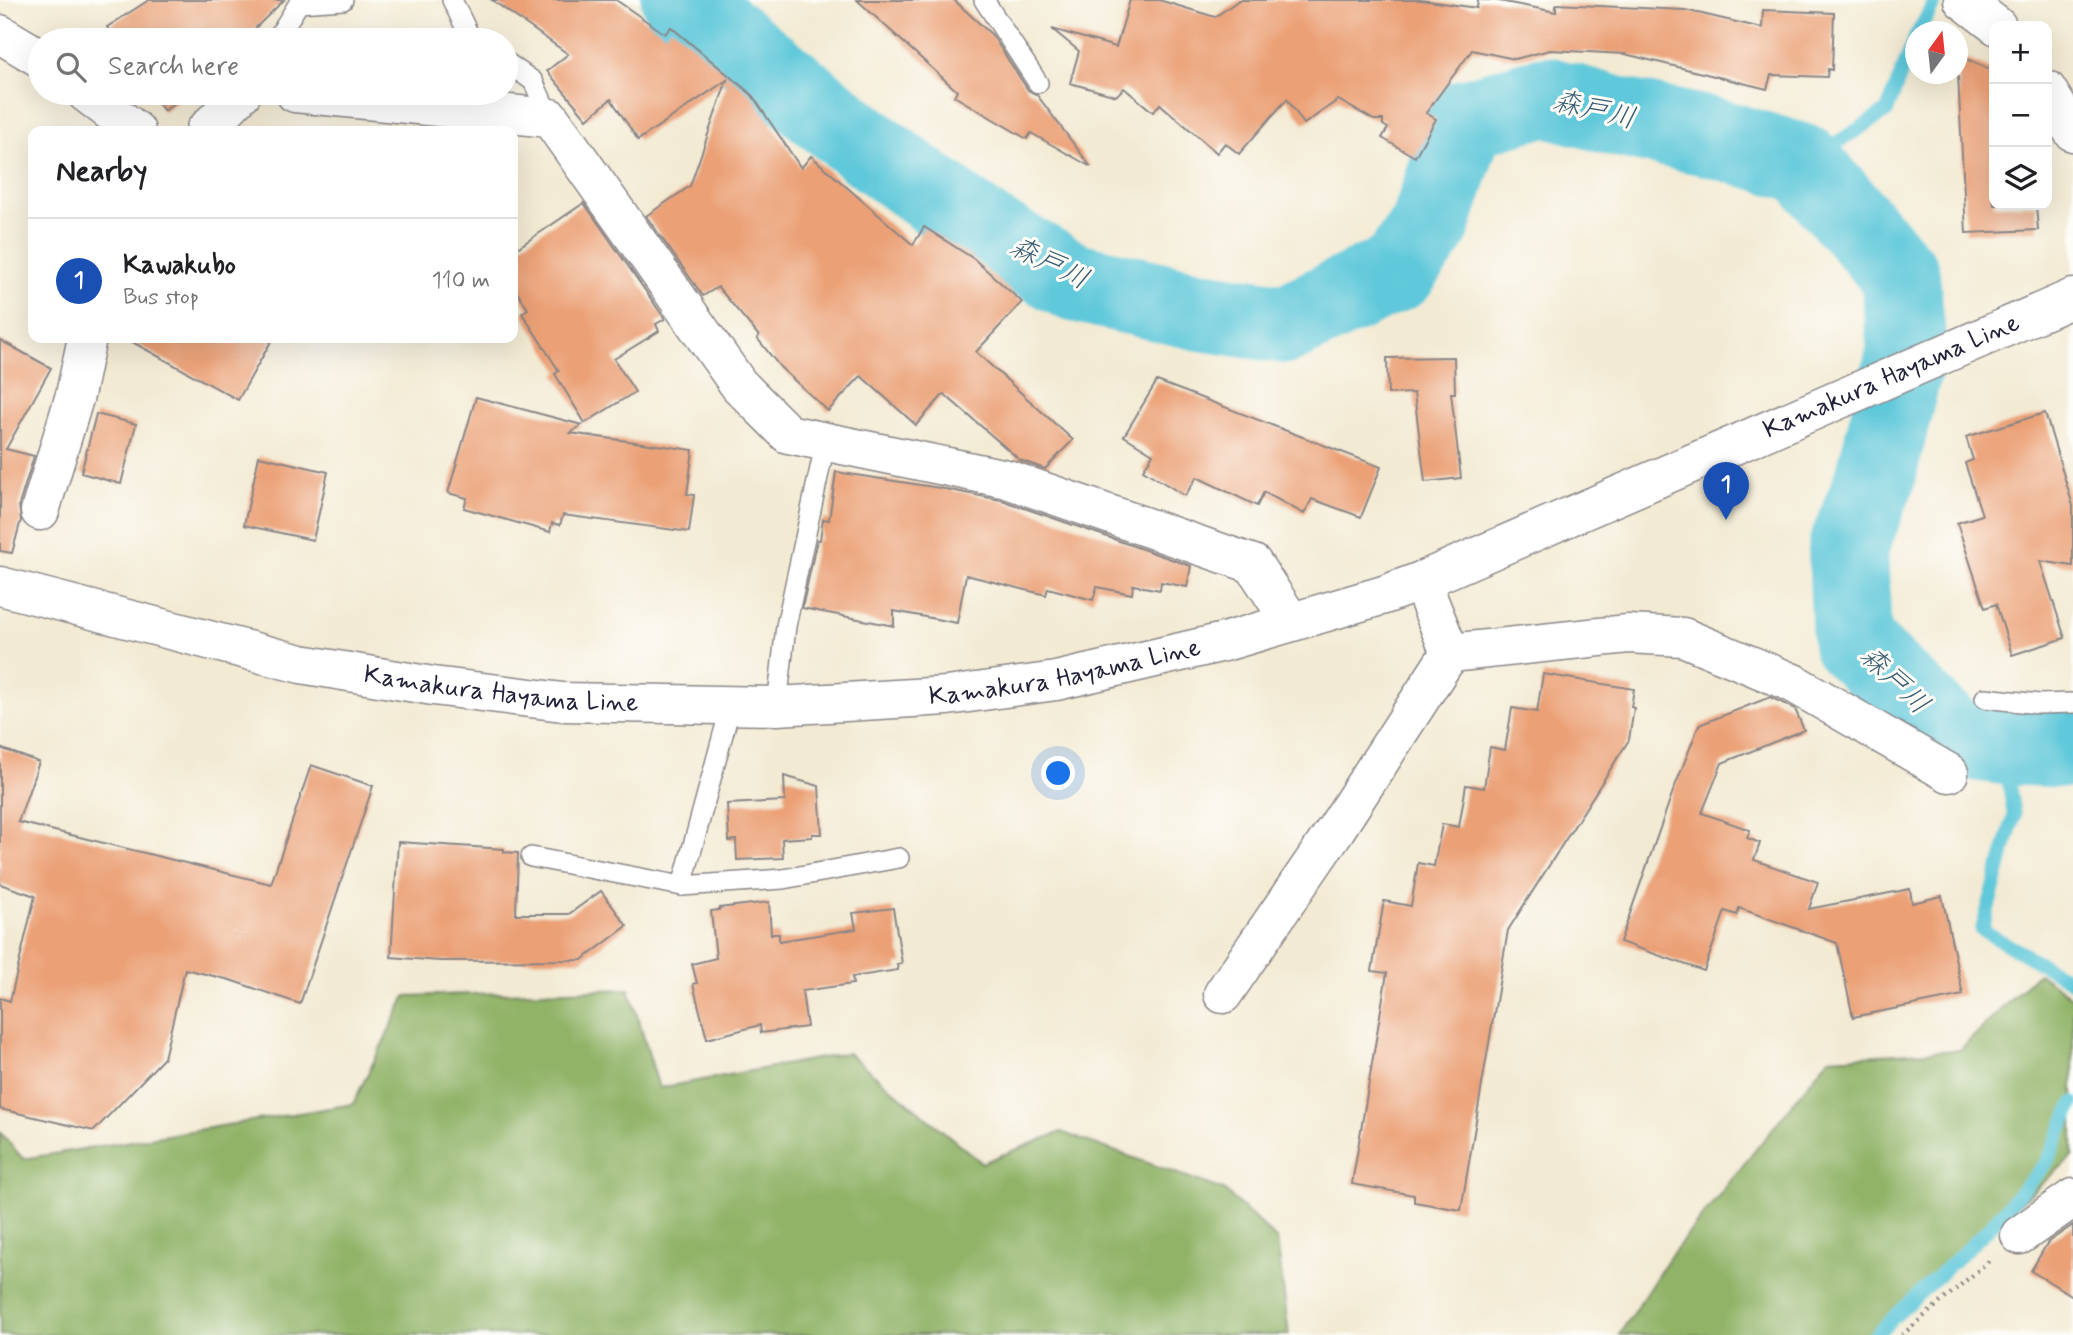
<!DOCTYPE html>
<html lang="en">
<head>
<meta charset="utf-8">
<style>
  body { margin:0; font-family:Mynerve,"Klee One",sans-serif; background:#f6f6f6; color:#202124 }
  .controls { position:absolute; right:21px; top:21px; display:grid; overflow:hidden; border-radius:14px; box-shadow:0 7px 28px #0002 }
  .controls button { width:63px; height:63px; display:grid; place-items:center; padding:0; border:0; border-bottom:2px solid #e0e0e0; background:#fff; color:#202124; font:35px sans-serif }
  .compass { position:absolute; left:1905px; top:21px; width:63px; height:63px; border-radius:50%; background:#fff; box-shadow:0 7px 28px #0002; rotate:15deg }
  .you { position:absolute; left:1059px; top:774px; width:24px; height:24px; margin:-18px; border:5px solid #fff; border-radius:50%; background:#1a73e8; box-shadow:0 0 0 10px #1a73e833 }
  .badge { display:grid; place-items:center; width:46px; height:46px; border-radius:50%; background:#1f6fb2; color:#fff; font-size:23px; font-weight:700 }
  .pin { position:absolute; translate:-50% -58px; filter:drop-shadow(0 2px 4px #0008) }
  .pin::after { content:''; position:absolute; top:37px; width:24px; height:21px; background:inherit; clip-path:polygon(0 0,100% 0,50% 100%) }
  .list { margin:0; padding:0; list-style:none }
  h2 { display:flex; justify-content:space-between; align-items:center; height:91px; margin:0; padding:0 28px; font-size:30px }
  h2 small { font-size:23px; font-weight:400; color:#757577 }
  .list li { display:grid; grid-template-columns:46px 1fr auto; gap:21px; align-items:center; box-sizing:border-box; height:126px; padding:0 28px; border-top:2px solid #e0e0e0 }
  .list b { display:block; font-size:26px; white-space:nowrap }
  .list p { margin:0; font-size:23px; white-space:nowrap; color:#757577 }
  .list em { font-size:23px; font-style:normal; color:#757577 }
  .icon { flex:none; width:38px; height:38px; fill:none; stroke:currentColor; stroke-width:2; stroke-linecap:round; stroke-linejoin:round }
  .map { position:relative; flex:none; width:2073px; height:1335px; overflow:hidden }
  .search { position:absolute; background:#fff; box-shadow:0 7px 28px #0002; left:28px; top:28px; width:490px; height:77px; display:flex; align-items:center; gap:18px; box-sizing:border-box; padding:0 24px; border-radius:38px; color:#757577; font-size:26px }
  .panel { position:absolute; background:#fff; box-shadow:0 7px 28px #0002; left:28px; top:126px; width:490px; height:217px; border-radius:14px }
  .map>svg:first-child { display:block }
  .forest { fill:#91b367; stroke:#5a6a51; stroke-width:2 }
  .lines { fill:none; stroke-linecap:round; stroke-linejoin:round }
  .stream { stroke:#5fc8da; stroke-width:14 }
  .river { stroke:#5fc8da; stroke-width:80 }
  .building { fill:#eba076 }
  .service-casing { stroke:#8a8687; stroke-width:22 }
  .minor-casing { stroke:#8a8687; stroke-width:41 }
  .tertiary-casing { stroke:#8a8687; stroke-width:41 }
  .secondary-casing { stroke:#8a8687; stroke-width:41 }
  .path { stroke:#8a8687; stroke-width:4.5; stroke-dasharray:2 5; stroke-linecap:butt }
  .service { stroke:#fff; stroke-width:19 }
  .minor { stroke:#fff; stroke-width:38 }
  .tertiary { stroke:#fff; stroke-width:38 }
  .secondary { stroke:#fff; stroke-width:38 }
  .labels { text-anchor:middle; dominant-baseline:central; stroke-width:6; stroke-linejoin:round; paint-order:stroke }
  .street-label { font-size:26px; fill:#22223b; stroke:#fdfcf7 }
  .water-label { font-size:28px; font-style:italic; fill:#375c73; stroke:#fdfcf7 }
</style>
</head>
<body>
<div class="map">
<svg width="2073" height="1335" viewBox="0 0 2073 1335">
  <rect width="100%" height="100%" fill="#fdfcf7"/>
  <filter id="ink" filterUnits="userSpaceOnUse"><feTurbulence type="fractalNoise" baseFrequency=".0143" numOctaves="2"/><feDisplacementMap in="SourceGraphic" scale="14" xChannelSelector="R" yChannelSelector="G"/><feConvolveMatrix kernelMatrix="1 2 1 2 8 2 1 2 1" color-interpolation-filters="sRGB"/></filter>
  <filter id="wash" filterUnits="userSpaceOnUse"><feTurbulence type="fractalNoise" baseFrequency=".00686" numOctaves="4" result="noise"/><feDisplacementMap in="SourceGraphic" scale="28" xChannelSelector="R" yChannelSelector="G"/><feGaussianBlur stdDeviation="1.57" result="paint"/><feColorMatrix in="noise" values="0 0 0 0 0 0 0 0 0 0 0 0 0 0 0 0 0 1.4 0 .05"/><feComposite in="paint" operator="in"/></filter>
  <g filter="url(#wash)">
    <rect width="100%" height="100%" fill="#f3ead3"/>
    <g class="forest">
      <polygon points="2038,973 2073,998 2073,1156 1885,1323 1877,1335 1619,1335 1669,1258 1829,1058 1960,1050"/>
      <polygon points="629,989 659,1088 848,1053 982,1163 1061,1132 1224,1190 1277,1240 1289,1335 0,1335 0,1132 23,1159 353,1104 406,996"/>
    </g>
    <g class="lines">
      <g class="stream">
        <polyline points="1918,32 1936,0"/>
        <polyline points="1804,164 1887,111 1916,35"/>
        <polyline points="2003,745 2014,816 1982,930 2073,982"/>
        <polyline points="1875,1335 1986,1231 2047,1162 2073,1103"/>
      </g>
      <polyline class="river" points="681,0 867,147 985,232 1074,282 1201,311 1286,324 1398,271 1430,226 1465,119 1545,96 1622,118 1716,138 1804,164 1900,275 1907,350 1875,479 1848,548 1852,642 1953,738 2003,745 2073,748"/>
    </g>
    <g id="blocks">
      <g class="building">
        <polygon points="149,0 284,0 243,40 116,40 107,27"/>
        <polygon points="492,0 616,0 665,34 671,27 752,95 801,168 811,156 913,245 924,227 974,259 1022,302 976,352 1073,440 1045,469 1020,460 944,394 916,425 861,376 828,411 781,368 757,338 759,336 718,287 703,296 646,216 690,186 727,80 638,140 611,99 587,119 547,71 568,54"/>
        <polygon points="857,0 954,0 992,35 1028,90 1037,95 1091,167 1031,133 1027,139 954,96 957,91"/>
        <polygon points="1130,0 1159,0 1215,17 1239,0 1421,0 1477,8 1478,0 1494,0 1556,12 1556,4 1685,10 1762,28 1763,10 1834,13 1832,70 1828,69 1827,77 1771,75 1767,89 1625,54 1550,50 1515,59 1472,50 1426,113 1436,119 1415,157 1382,138 1388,128 1383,125 1383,120 1374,120 1338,100 1304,124 1287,99 1239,154 1225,143 1217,153 1160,104 1153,112 1124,88 1116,96 1070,83 1079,51 1052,29 1116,47"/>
        <polygon points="1957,55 1994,71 1994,205 2036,205 2038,230 1966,233"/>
        <polygon points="151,93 188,93 164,111"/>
        <polygon points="584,203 665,319 656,324 659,331 614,359 635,392 585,423 555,374 559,371 522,313 528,309 513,286 513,251"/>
        <polygon points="125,338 273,338 238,400"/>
        <polygon points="0,340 51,368 6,449 34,456 19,505 21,520 12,553 0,551"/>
        <polygon points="1454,357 1455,393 1451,393 1461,478 1425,482 1414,393 1388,394 1387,358"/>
        <polygon points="1157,381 1381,467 1361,517 1312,499 1304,514 1264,492 1257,506 1197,477 1185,496 1143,470 1153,454 1124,436"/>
        <polygon points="476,397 582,425 570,433 693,450 687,494 694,495 689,532 563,515 560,525 552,523 550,532 464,508 467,498 448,493"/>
        <polygon points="2045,413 2073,506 2073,566 2040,561 2065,638 2012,655 1996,604 1985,608 1957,523 1982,515 1965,463 1973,460 1966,437"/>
        <polygon points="96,414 136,424 121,484 81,473"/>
        <polygon points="259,456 328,472 313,540 244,525"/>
        <polygon points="836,472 940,488 1001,500 1191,566 1187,587 1161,582 1160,590 1133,585 1132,594 1097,587 1093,600 1048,588 1046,595 966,575 957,623 894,611 894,626 802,608 817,540 820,540 823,519 829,520"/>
        <polygon points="1543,674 1634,689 1631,707 1634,708 1629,740 1508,930 1461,1210 1414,1202 1414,1195 1352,1184 1387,973 1372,971 1384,901 1411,906 1418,863 1434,866 1442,824 1459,827 1466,785 1484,788 1490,747 1505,750 1512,708 1537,712"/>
        <polygon points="1770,697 1795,709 1804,730 1722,763 1702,813 1750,830 1747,838 1760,843 1754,860 1818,882 1809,909 1910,889 1912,903 1942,896 1963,995 1853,1017 1837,943 1739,908 1737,915 1725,911 1704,971 1620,942 1672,794 1699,725"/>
        <polygon points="0,748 39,762 18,822 271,884 311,765 373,786 300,1004 230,980 185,969 164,1058 94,1131 0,1109 0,998 10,1001 35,896 0,884"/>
        <polygon points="784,776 819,786 822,834 812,834 812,837 782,839 783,858 737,860 736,840 729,841 727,804 785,801"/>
        <polygon points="398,842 504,849 504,852 518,853 516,914 569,914 601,891 627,926 582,960 440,961 391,957"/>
        <polygon points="769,902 771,934 779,934 779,941 856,929 853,913 893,908 902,963 897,964 898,970 852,977 853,984 802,991 807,1027 761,1033 760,1025 707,1039 693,984 697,983 692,964 716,958 711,911 719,910 719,908"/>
        <polygon points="2073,1225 2073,1296 2031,1271 2048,1242"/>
      </g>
    </g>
  </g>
  <g filter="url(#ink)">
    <use href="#blocks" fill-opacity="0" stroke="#8a8687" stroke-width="2"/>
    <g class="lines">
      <g class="service-casing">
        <g id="service">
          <polyline points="452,0 470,37 475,40"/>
          <polyline points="984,0 1038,83"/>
          <polyline points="276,40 299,3 343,0"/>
          <polyline points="506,62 533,81 550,118"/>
          <polyline points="1985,698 2039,704 2073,703"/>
          <polyline points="731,705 682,886 783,879 899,858"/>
          <polyline points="777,706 786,626 826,440"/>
          <polyline points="531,857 682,886"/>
        </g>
      </g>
      <g class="minor-casing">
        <g id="minor">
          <polyline points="0,34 40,58"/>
          <polyline points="86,93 136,131"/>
          <polyline points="295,93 550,118 739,385 788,434 1007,479 1253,564 1291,622"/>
          <polyline points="205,131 242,93"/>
          <polyline points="40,511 75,395 87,338"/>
          <polyline points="1450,653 1628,634 1683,637 1793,683 1949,773"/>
          <polyline points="1223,994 1336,829 1450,653 1421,581"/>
          <polyline points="2020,1235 2073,1198"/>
        </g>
      </g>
      <g class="tertiary-casing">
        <g id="tertiary">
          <polyline points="1963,0 1997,26"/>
          <polyline points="2047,90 2073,132"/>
        </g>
      </g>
      <g class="secondary-casing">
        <g id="secondary">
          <path id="s1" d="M 0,586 L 301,664 L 433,686 L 563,702 L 777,706 L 947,696 L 1056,681 L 1224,642 L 1384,595 L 1421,581 L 2073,298"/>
        </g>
      </g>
      <polyline class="path" points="1902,1335 1990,1260"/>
      <use href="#service" class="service"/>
      <use href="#minor" class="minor"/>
      <use href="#tertiary" class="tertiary"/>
      <use href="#secondary" class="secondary"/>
    </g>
  </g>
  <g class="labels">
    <g class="street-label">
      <text stroke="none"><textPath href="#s1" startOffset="1962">Kamakura Hayama Line</textPath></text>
      <text stroke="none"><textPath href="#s1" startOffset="1080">Kamakura Hayama Line</textPath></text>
      <text stroke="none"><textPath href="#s1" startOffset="513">Kamakura Hayama Line</textPath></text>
    </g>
    <g class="water-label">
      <text transform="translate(1594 111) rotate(13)">森戸川</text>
      <text transform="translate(1049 264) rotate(26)">森戸川</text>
      <text transform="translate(1894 681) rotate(44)">森戸川</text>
    </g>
  </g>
</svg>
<div class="controls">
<button>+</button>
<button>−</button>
<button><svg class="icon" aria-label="layers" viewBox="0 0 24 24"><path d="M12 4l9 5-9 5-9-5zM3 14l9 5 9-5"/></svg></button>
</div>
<svg class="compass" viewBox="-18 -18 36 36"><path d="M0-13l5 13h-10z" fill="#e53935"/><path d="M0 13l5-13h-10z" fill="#757577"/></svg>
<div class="you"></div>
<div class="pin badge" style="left:1726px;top:520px;background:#1a4fb4">1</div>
<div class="search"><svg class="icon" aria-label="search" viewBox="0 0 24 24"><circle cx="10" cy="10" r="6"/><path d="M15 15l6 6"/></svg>Search here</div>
<section class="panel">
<h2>Nearby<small></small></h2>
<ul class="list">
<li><span class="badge" style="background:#1a4fb4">1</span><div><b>Kawakubo</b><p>Bus stop</p></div><em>110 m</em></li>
</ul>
</section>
</div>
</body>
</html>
